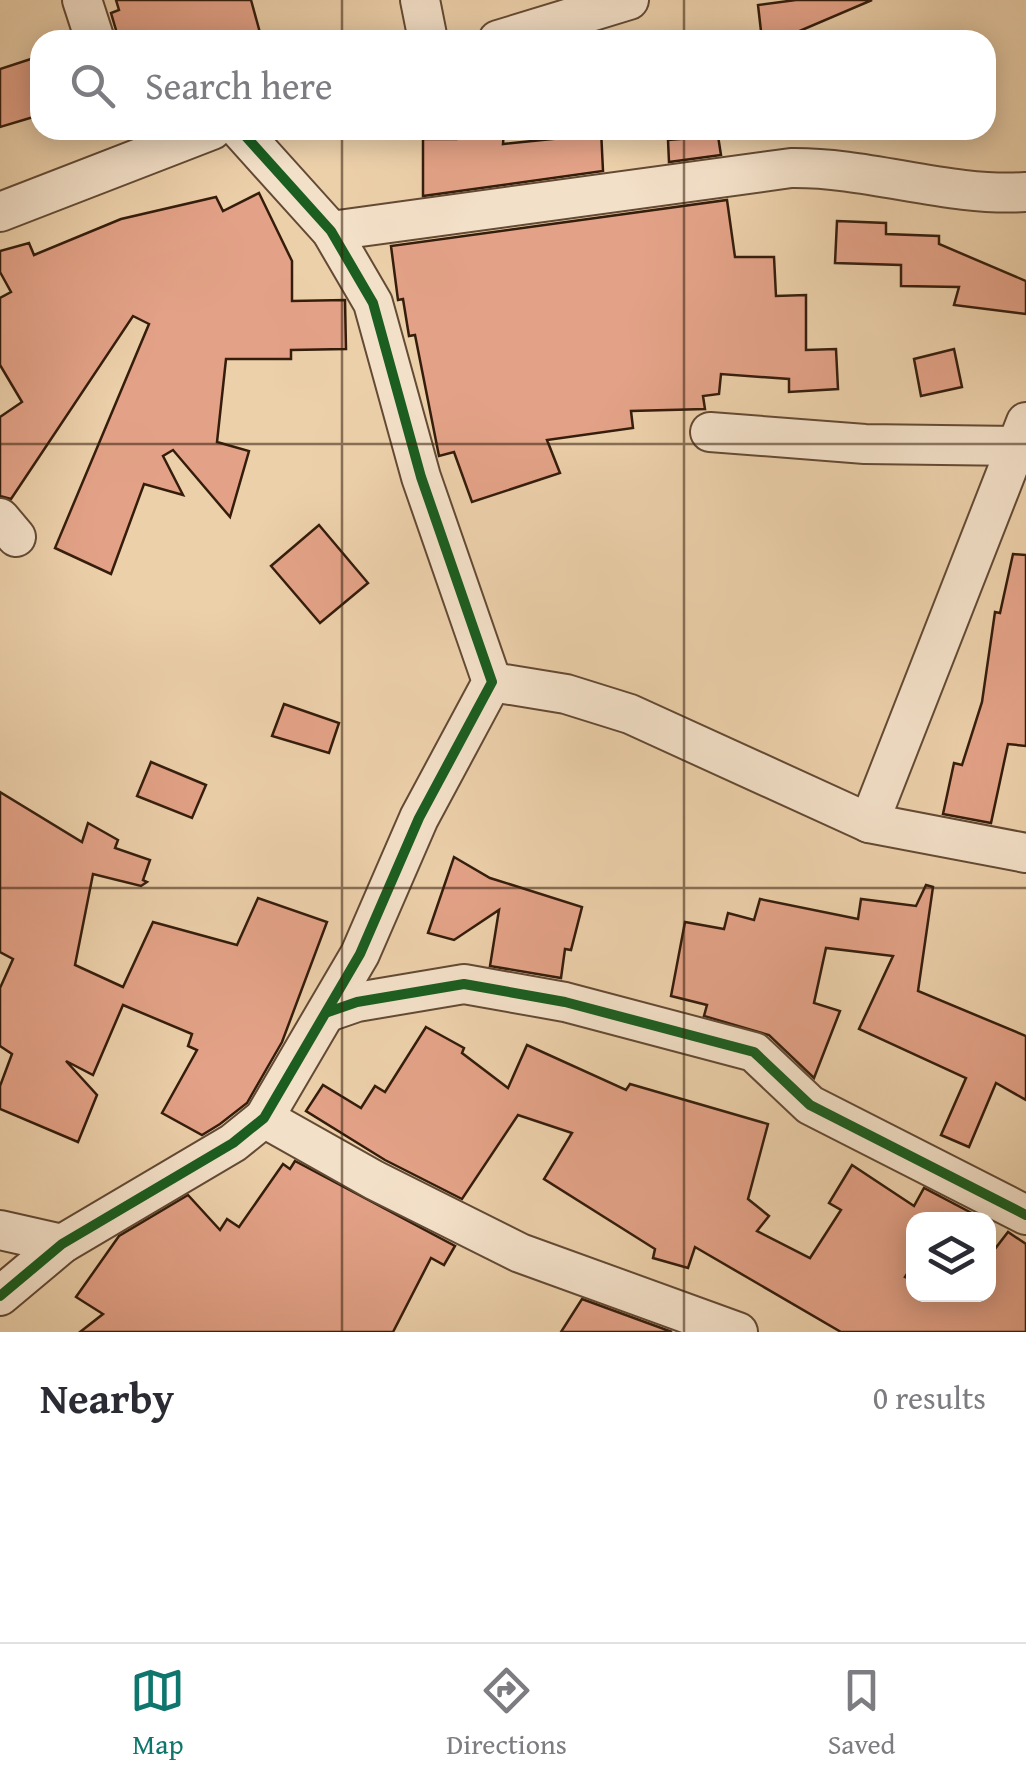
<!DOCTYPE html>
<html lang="en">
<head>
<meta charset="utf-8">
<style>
  body { margin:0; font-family:"Gentium Book Plus",serif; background:#f7f7f7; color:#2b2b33 }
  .controls { position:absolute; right:30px; bottom:30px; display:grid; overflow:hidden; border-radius:20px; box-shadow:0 5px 25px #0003 }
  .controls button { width:90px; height:90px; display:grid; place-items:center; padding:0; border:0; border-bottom:2px solid #e1e1e2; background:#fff; color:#2b2b33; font:50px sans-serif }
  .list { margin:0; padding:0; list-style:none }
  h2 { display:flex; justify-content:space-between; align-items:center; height:130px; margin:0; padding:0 40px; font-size:42px }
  h2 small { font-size:32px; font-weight:400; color:#7c7c81 }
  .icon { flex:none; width:55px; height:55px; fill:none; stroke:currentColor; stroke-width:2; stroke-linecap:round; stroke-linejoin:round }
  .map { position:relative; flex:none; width:1026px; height:1332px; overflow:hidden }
  .search { position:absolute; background:#fff; box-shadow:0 5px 25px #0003; left:30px; right:30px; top:30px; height:110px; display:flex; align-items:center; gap:25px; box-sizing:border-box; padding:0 35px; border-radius:30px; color:#7c7c81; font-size:38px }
  .sheet { height:310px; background:#fff }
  nav { display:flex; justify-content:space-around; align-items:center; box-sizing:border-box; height:140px; border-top:2px solid #e1e1e2; background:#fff; font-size:28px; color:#7c7c81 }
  nav a { display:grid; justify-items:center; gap:5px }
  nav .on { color:#0f766e }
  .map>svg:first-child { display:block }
  .building { fill:#e3a287; stroke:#351d0c; stroke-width:2.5 }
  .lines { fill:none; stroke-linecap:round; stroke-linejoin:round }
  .street-casing { stroke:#634a34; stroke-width:42 }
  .street { stroke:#f3e0c8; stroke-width:38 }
  .cycleway-casing { stroke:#f3e0c8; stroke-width:16 }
  .cycleway { stroke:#1b5e20; stroke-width:10 }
  .grid { fill:none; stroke:#351d0c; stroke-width:2.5; stroke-opacity:0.55 }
</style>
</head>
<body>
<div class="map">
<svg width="1026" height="1332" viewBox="0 0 1026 1332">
  <rect width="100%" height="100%" fill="#ecd0aa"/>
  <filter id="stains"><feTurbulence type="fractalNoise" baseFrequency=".002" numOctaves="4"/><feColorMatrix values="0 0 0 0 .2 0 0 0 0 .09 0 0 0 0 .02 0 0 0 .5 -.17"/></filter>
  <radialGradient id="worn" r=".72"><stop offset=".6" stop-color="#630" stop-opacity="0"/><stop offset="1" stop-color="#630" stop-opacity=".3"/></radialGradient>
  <g class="building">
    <polygon points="116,0 251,0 262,40 217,40 216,36 119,40 111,13 119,10"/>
    <polygon points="796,0 872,0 797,32 798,40 762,40 758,5"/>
    <polygon points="40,56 40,115 0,127 0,69"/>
    <polygon points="456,130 504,130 503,144 561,138 561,130 601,130 603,171 423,196 423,139 456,139"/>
    <polygon points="718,136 721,155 669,162 668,140"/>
    <polygon points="259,193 292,261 292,301 345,300 346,349 291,350 291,359 226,359 217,442 249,451 230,517 173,450 163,456 183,495 144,484 111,574 55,548 149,324 133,316 11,499 0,496 0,417 22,402 0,365 0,298 11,292 0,272 0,251 29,243 34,255 121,219 216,197 223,211"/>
    <polygon points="727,200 735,257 774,257 776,296 806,295 806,350 836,349 838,389 789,392 789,379 721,374 719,394 703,396 705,409 631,411 633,428 547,440 560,473 472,502 454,452 439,456 415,335 409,336 403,299 398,300 391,246"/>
    <polygon points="837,221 886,223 886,234 939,236 939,244 1026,281 1026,314 954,305 959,287 901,286 901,265 835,263"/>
    <polygon points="954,349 962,387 921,396 914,359"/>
    <polygon points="319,525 368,583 320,623 271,566"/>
    <polygon points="1013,554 1026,555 1026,746 1008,744 991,823 943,814 954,763 962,765 982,702 995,612 1000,613"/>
    <polygon points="284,704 339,723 329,753 272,736"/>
    <polygon points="151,762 206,785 192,818 137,796"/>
    <polygon points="0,792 82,842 88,823 118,840 115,848 150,860 143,880 147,882 141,886 93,874 75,965 123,987 153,922 237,945 258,898 327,922 282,1042 247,1103 220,1124 202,1135 162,1113 197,1050 188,1046 192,1034 123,1005 93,1075 66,1061 97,1095 78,1142 0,1109 0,1086 12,1054 0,1046 0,988 13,959 0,952"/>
    <polygon points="454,857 490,878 582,907 571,950 565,949 561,978 490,966 499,910 454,940 428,933"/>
    <polygon points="926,885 933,887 918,991 1026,1036 1026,1100 996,1083 969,1147 941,1135 966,1078 859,1029 893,956 826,948 814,1003 840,1011 814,1078 769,1035 704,1016 707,1005 671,996 685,922 724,929 728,913 754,920 760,899 858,919 861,899 916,906"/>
    <polygon points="426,1027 464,1048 462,1053 508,1088 527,1045 626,1090 630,1084 768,1124 748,1199 769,1216 757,1231 810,1258 841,1210 829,1203 852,1165 914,1206 924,1188 985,1220 914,1220 914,1263 905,1277 914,1281 914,1294 988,1294 988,1258 1008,1232 1026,1244 1026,1332 841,1332 695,1247 688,1268 653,1258 655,1249 544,1179 572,1133 518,1115 462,1199 385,1160 306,1111 323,1085 361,1108 375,1086 385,1092"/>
    <polygon points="295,1161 455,1246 444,1265 431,1258 393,1332 80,1332 103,1314 76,1297 119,1236 188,1195 220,1230 227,1219 239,1227 283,1164 290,1169"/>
    <polygon points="582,1299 672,1332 561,1332"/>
  </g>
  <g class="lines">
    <g class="street-casing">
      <g id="street">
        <polyline points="82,0 95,40"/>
        <polyline points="420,0 428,40"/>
        <polyline points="498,40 629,0"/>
        <polyline points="0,212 212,130"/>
        <path d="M 331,231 L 791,168 C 870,167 947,197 1026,192"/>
        <polyline points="710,432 865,444 1026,446"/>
        <polyline points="0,518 16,537"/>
        <polyline points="492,682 566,694 630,714 869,823 1026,853"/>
        <polyline points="869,823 1026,422"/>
        <polyline points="328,1012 357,1002 464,984 565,1002 754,1052 810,1105 1026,1215"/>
        <polyline points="264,1118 374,1180 520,1253 738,1332"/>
        <polyline points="0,1230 62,1244"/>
        <polyline points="0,1296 62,1244 233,1143 264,1118 360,954 419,818 492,682 421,477 373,303 331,231 240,130"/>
      </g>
    </g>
    <use href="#street" class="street"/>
    <g class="cycleway-casing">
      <g id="cycleway">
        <polyline points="328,1012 357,1002 464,984 565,1002 754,1052 810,1105 1026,1215"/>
        <polyline points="0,1296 62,1244 233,1143 264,1118 360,954 419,818 492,682 421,477 373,303 331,231 240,130"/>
      </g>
    </g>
    <use href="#cycleway" class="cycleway"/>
  </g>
  <path class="grid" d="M 342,0 L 342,40M 684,0 L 684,40M 342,130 L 342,1332M 684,130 L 684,1332M 0,444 L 1026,444M 0,888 L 1026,888"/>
  <rect width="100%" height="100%" filter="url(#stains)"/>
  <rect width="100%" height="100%" fill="url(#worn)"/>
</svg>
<div class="controls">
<button><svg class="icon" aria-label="layers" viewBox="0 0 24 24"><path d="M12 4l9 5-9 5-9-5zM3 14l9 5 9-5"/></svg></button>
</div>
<div class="search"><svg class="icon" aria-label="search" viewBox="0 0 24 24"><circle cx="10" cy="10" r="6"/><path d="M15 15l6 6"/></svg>Search here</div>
</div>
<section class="sheet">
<h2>Nearby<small>0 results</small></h2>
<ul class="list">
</ul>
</section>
<nav>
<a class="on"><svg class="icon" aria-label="map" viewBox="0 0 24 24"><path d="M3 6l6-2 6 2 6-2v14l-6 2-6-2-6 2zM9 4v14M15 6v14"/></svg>Map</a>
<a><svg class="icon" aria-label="directions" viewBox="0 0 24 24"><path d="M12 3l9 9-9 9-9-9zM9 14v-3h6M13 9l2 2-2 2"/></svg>Directions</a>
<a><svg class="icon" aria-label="saved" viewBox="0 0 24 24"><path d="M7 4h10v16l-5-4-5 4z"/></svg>Saved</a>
</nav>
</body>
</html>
